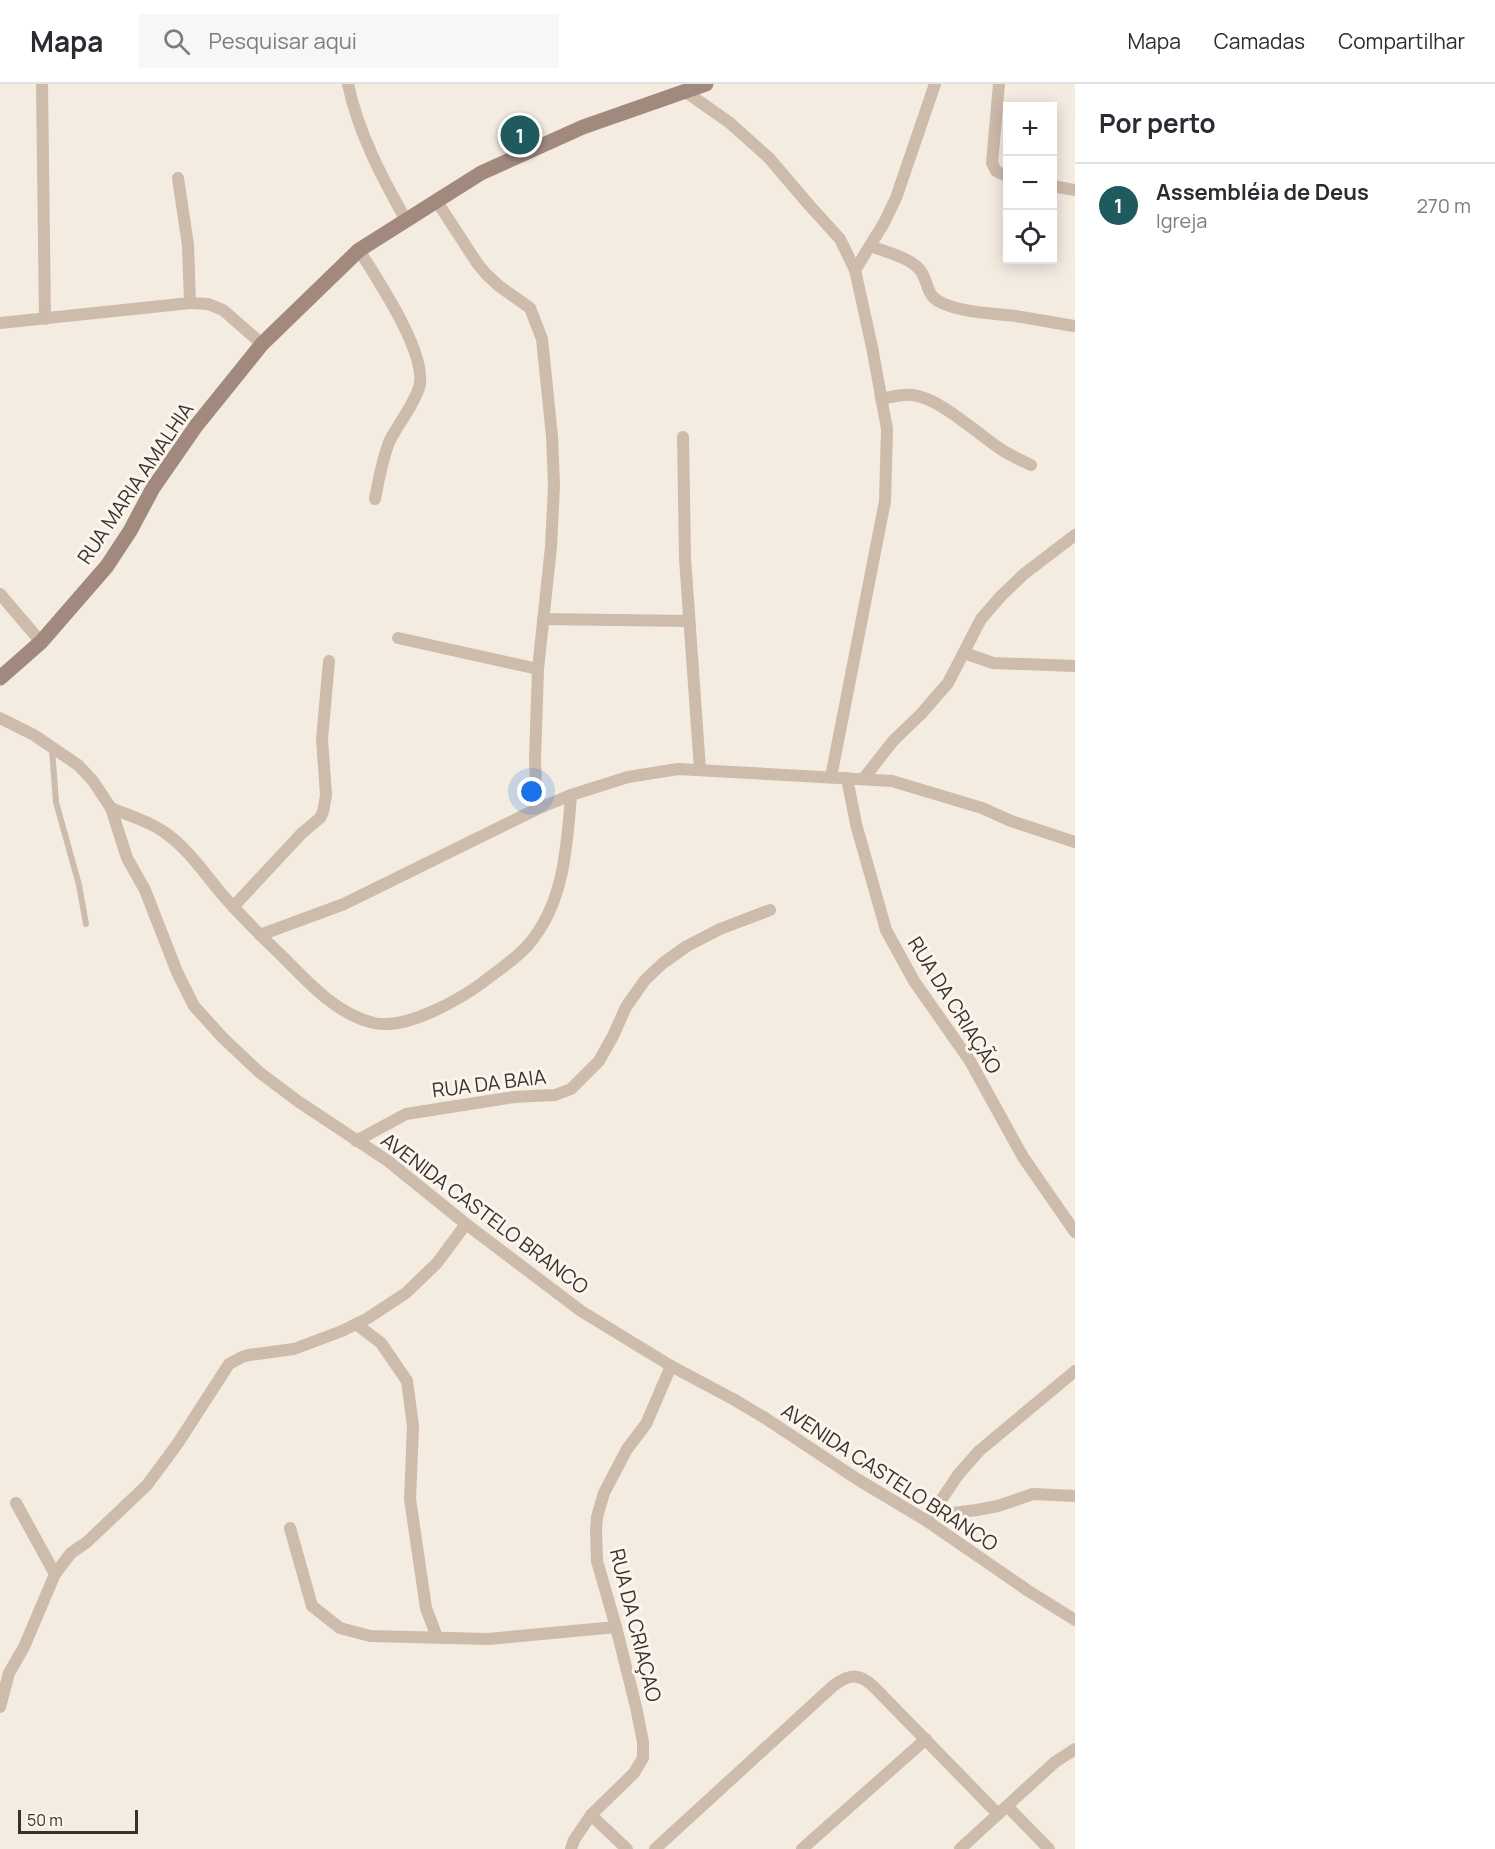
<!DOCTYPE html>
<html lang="pt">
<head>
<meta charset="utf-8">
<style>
  body { margin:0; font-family:Manrope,sans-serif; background:#f7f7f7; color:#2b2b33 }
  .controls { position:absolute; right:18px; top:18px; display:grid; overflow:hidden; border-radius:0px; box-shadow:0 3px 15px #0003 }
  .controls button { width:54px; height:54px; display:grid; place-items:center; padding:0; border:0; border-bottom:2px solid #e1e1e2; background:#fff; color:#2b2b33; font:30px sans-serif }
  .scale { position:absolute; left:18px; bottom:15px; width:120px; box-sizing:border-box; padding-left:6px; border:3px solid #3b302b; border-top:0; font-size:16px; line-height:21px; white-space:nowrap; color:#3b302b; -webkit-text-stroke:4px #fbf5ee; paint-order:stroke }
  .you { position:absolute; left:532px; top:708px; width:21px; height:21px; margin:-15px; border:4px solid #fff; border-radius:50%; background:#1a73e8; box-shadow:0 0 0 9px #1a73e833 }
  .badge { display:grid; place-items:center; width:39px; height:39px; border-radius:50%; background:#1f5a5e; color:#fff; font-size:20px; font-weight:700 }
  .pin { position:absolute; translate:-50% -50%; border:3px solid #fff; box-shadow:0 2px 6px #0006 }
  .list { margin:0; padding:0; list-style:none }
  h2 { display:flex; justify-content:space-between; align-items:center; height:78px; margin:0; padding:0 24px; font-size:26px }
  h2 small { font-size:20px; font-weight:400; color:#7c7c81 }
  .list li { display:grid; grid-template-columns:39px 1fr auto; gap:18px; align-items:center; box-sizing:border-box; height:84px; padding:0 24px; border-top:2px solid #e1e1e2 }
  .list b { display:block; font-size:22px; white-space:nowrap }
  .list p { margin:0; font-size:20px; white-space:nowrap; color:#7c7c81 }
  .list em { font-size:20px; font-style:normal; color:#7c7c81 }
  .icon { flex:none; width:33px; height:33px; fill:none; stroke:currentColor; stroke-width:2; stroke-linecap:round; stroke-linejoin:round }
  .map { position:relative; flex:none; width:1075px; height:1765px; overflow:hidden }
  header { display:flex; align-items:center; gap:36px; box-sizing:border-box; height:84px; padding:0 30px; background:#fff; border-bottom:2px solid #e1e1e2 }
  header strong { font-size:28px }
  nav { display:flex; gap:33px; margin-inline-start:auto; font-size:21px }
  .search { width:420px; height:54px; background:#f7f7f7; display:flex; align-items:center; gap:15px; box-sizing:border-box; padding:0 21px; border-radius:0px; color:#7c7c81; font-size:22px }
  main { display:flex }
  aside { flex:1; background:#fff }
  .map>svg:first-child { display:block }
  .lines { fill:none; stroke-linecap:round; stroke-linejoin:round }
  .lane { stroke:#cdbbac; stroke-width:6 }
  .street { stroke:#cdbbac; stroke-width:12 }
  .secondary { stroke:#a18a7d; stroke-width:15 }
  .labels { text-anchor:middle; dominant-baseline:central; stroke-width:6; stroke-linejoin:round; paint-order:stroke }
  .street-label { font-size:20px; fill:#3b302b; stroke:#fbf5ee }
</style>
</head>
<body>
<header>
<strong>Mapa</strong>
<div class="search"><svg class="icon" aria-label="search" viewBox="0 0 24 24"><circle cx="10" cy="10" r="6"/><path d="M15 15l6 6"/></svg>Pesquisar aqui</div>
<nav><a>Mapa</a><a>Camadas</a><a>Compartilhar</a></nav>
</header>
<main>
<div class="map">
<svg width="1075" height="1765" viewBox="0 0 1075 1765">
  <rect width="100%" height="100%" fill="#f4ebe1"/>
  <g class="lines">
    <polyline class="lane" points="52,665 56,718 79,801 86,840"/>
    <g class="street">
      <polyline points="42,0 45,235"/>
      <path d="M 348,0 C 358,48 382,94 406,136"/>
      <polyline points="999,0 992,79 996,87 1008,93"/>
      <polyline points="686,8 730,39 769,74 810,122 840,155 855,186 872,263 887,345 885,417 831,693"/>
      <polyline points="178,94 188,161 190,219 208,220 223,226 262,260"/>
      <polyline points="1052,102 1075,106"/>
      <polyline points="436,116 477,179 486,190 499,202 530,224 542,255 552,352 554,402 551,463 538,585 535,676 537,725"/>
      <path d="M 870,162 C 886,168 909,173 920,186 C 928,196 926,210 938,217 C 960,229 991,229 1015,232 C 1035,235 1055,239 1075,242"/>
      <path d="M 359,166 C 377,195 429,271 419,304 C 413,322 399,339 390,356 C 382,375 379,395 375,415"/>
      <polyline points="855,186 884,139 896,114 935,0"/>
      <polyline points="0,239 190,219"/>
      <path d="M 881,315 C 891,313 902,310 913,311 C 941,315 975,348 999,364 C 1009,371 1021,376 1031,381"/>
      <polyline points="683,353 685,474 700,685"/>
      <polyline points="0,510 41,558"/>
      <polyline points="543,535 688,537"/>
      <polyline points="398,554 538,585"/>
      <polyline points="964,569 993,579 1075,582"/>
      <polyline points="0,634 34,651 78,681 93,697 111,724 127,774 145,806 177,888 194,922 223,954 259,988 299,1018 388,1077 466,1140 581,1227 671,1282 733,1315 765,1334 857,1395 927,1437 1027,1506 1075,1536"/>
      <polyline points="847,694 856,740 886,846 914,897 970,977 1023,1073 1075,1148"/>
      <polyline points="864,694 893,657 921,630 948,599 981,535 1001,512 1024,490 1075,451"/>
      <path d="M 111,724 C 127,731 146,736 161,746 C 184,760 203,787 220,808 C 240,831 261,852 283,873 C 309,899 337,931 374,939 C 406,946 457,917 482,899 C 497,887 515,876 528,861 C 564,820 567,763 571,711"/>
      <polyline points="233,823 302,749 320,734 323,728 326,711 322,655 329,577"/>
      <polyline points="260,851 344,820 537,725 571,711 628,693 678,685 892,697 982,724 1011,737 1075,758"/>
      <polyline points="356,1057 406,1030 514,1013 555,1011 571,1005 599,977 613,952 626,923 645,896 663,879 687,862 720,845 770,826"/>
      <polyline points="356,1240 381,1259 407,1297 413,1342 410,1415 426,1524 437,1553"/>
      <polyline points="16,1419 55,1490"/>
      <polyline points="934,1427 952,1429 977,1426 998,1422 1033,1410 1075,1412"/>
      <polyline points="927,1437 958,1391 979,1367 1075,1287"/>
      <polyline points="290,1444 312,1522 340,1544 370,1552 488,1555 616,1543"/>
      <polyline points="0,1623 9,1589 24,1563 55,1490 71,1469 87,1458 147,1401 178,1359 229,1280 242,1273 249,1271 294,1265 342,1247 368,1234 406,1209 437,1179 466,1140"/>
      <polyline points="1007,1722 1049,1765"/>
      <polyline points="591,1731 627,1765"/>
      <polyline points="571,1765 574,1756 591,1731 634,1689 643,1674 643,1658 636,1623 616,1543 597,1477 596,1447 597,1433 604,1409 627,1365 646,1340 671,1282"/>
      <path d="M 655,1765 L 833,1602 C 850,1589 860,1589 875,1604 L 998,1730"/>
      <polyline points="802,1765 926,1655"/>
      <polyline points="960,1765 1055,1678 1075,1665"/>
    </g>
    <polyline class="secondary" points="0,594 41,558 107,482 130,447 153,404 196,342 262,260 359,166 481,89 583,43 706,0"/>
  </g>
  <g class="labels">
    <g class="street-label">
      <text transform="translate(135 399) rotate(-56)">RUA MARIA AMALHIA</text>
      <text transform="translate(955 921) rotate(58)">RUA DA CRIAÇÃO</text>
      <text transform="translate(489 999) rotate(-7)">RUA DA BAIA</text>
      <text transform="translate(485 1129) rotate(37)">AVENIDA CASTELO BRANCO</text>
      <text transform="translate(890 1393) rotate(33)">AVENIDA CASTELO BRANCO</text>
      <text transform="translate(636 1541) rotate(76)">RUA DA CRIAÇAO</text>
    </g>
  </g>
</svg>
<div class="controls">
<button>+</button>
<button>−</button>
<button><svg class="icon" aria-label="locate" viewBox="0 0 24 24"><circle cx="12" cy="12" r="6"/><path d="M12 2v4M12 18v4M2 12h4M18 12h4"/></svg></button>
</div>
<div class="scale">50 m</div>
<div class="you"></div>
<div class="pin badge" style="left:520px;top:51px">1</div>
</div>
<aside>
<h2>Por perto<small></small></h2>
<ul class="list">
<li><span class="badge">1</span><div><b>Assembléia de Deus</b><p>Igreja</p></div><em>270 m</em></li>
</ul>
</aside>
</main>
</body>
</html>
